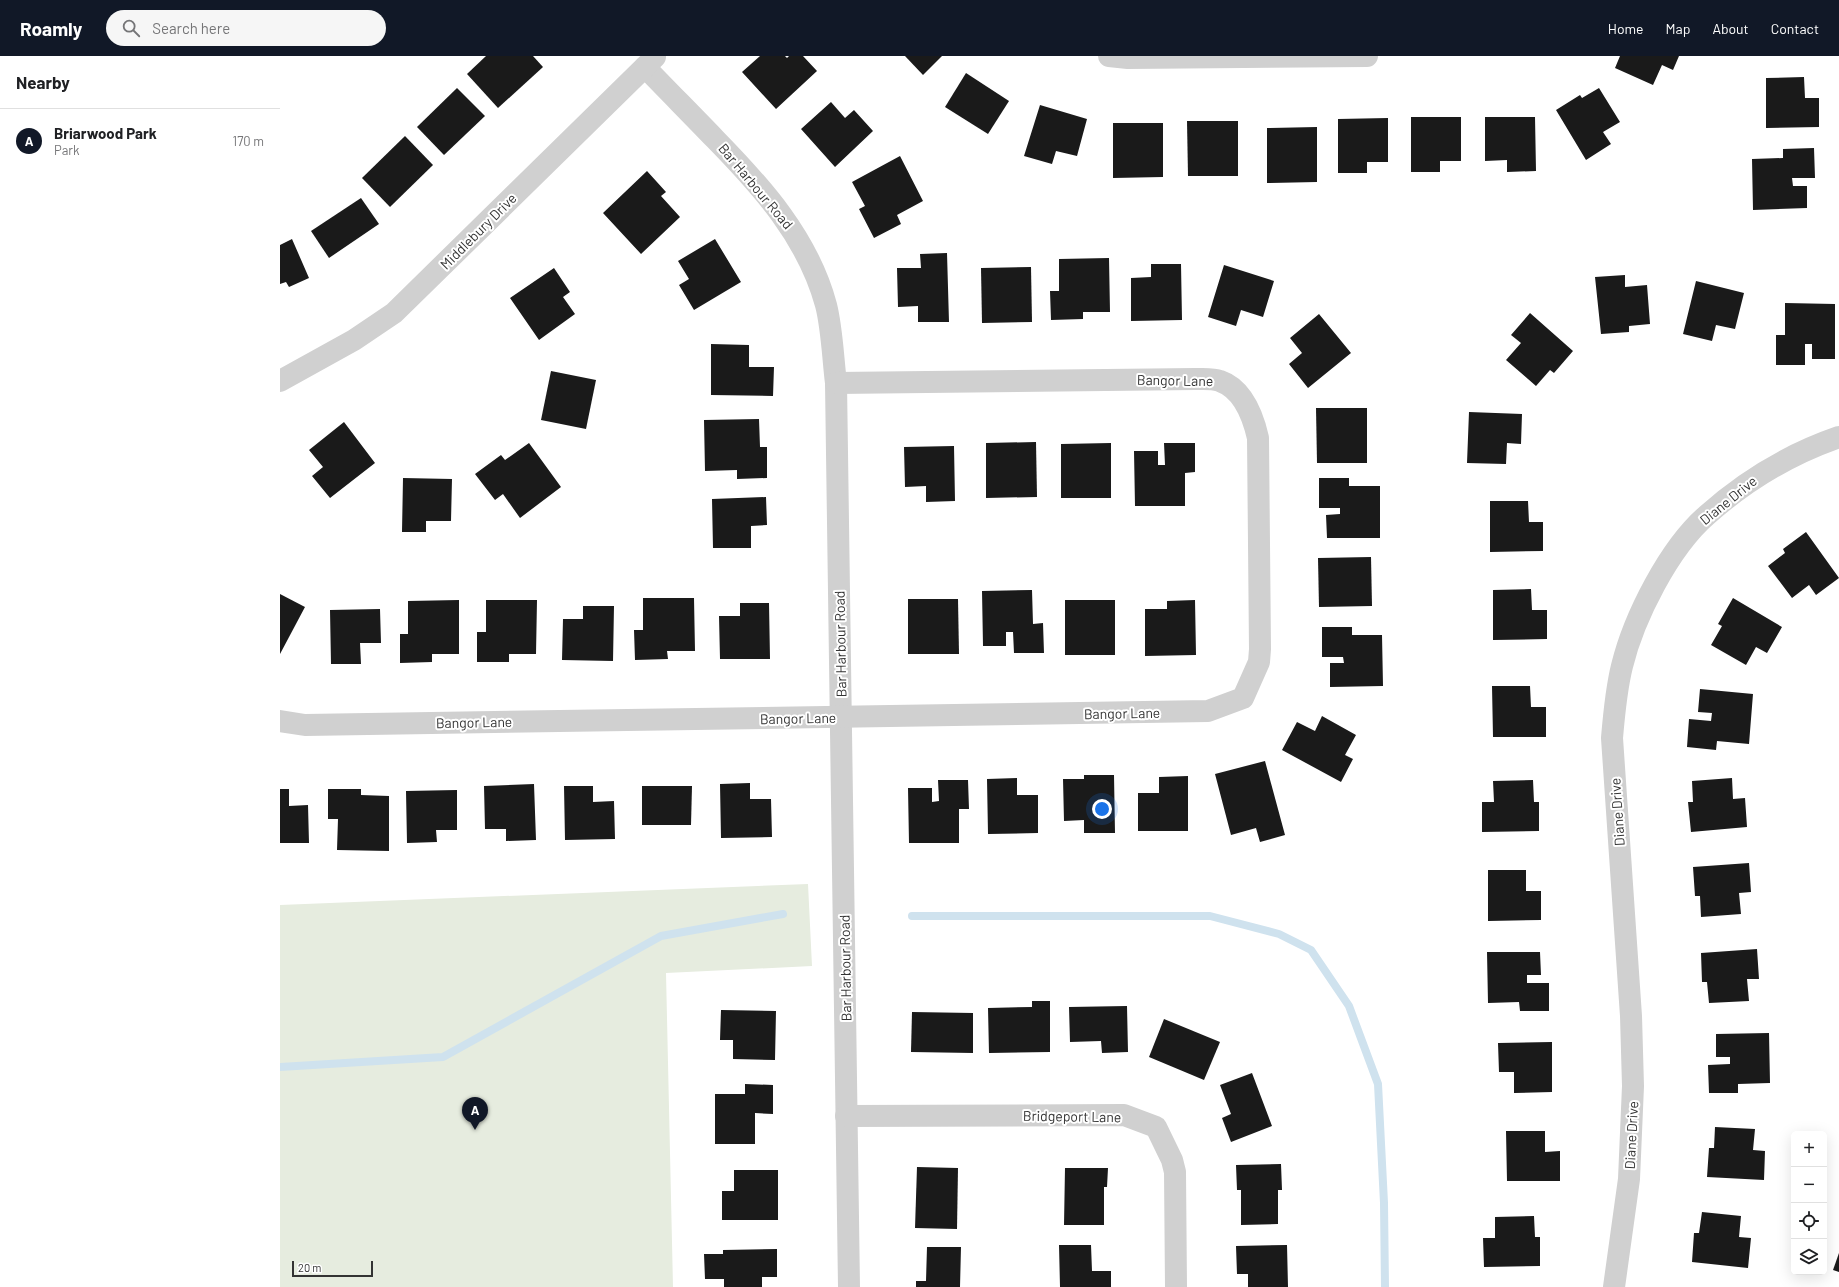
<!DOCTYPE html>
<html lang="en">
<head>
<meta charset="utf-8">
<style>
  body { margin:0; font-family:Barlow,sans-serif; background:#f6f6f6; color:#202124 }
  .controls { position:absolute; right:12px; bottom:12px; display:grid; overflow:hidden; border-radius:6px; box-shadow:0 4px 16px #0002 }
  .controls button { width:36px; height:36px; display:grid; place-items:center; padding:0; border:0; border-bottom:1px solid #e0e0e0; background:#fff; color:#202124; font:20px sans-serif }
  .scale { position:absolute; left:12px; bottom:10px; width:81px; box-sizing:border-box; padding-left:4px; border:2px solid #333; border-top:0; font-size:11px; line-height:14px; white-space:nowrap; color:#333; -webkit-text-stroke:3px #fff; paint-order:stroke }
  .you { position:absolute; left:822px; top:753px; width:14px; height:14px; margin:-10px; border:3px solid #fff; border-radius:50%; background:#1a73e8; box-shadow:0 0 0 6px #1a73e833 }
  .badge { display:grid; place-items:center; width:26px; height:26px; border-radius:50%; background:#111827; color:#fff; font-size:13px; font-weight:700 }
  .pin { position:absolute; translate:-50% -33px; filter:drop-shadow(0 1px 2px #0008) }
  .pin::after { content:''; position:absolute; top:21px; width:14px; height:12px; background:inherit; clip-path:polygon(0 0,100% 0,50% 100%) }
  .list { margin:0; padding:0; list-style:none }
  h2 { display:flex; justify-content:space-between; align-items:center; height:52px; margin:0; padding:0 16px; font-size:17px }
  h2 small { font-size:13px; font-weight:400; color:#757577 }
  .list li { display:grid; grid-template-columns:26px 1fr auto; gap:12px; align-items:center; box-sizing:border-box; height:64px; padding:0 16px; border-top:1px solid #e0e0e0 }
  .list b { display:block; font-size:15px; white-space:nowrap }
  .list p { margin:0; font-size:13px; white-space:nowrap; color:#757577 }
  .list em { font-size:13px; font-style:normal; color:#757577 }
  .icon { flex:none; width:22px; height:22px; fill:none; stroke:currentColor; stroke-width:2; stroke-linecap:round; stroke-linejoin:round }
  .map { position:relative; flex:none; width:1559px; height:1231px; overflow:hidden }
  header { display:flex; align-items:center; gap:24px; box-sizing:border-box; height:56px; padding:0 20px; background:#111827; color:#fff }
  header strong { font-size:19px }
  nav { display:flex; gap:22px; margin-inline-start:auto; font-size:14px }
  .search { width:280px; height:36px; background:#f6f6f6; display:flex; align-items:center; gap:10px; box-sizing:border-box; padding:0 14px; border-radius:22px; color:#757577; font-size:15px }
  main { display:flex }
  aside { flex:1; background:#fff }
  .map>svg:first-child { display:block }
  .green { fill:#e6ecdf }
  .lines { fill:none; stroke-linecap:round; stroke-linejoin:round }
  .stream { stroke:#cfe2ee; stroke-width:8 }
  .building { fill:#1a1a1a }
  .minor { stroke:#d0d0d0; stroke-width:22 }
  .labels { text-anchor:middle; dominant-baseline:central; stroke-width:4; stroke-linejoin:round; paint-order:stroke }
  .street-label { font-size:14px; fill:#333; stroke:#fff }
</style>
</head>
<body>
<header>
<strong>Roamly</strong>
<div class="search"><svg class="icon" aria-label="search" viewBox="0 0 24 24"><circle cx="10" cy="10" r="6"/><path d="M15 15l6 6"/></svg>Search here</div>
<nav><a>Home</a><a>Map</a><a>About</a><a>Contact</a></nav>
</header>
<main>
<aside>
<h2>Nearby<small></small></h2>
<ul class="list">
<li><span class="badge">A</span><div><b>Briarwood Park</b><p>Park</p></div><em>170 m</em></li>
</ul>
</aside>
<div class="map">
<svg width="1559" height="1231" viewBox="0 0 1559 1231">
  <rect width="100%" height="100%" fill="#fff"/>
  <polygon class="green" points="528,828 532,910 386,917 393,1231 0,1231 0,849"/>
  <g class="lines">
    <g class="stream">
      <polyline points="632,860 930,860 999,878 1031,894 1069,950 1098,1028 1104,1147 1105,1231"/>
      <polyline points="0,1011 163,1001 381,880 503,858"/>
    </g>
  </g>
  <g class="building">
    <polygon points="206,0 253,0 263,11 218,52 187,18"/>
    <polygon points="480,0 505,0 507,2 509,0 523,0 537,15 496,53 462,16"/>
    <polygon points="625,0 662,0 643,19"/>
    <polygon points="1340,0 1399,0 1393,14 1382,9 1373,29 1335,12"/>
    <polygon points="686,17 729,45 708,78 665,51"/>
    <polygon points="1524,21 1525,42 1539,42 1539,71 1486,72 1486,22"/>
    <polygon points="177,32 205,60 164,99 137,71"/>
    <polygon points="1319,32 1340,66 1323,76 1331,88 1306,104 1276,54 1300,39 1302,42"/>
    <polygon points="551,46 565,62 574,54 593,75 555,111 521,73"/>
    <polygon points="760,49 807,63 797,100 776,95 772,108 744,100"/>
    <polygon points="1131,61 1181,61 1181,105 1160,105 1160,116 1131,116"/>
    <polygon points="1205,61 1255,61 1256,115 1227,116 1227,104 1205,105"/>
    <polygon points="1108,62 1108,106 1087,106 1087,117 1058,117 1058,63"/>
    <polygon points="907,65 958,65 958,120 908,120"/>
    <polygon points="833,67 883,67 883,121 833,122"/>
    <polygon points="1037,71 1037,126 987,127 987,72"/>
    <polygon points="125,80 153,109 110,151 82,122"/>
    <polygon points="1534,92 1535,122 1512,122 1513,130 1527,130 1527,152 1473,154 1472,103 1503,102 1503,93"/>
    <polygon points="620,100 643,145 617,159 621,168 594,182 579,153 585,150 572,126"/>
    <polygon points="367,115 386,136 381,140 400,161 361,198 323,157"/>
    <polygon points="81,142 99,168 49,202 31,175"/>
    <polygon points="12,183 29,222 9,231 6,226 0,228 0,189"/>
    <polygon points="435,183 461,226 414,254 399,229 409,223 398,205"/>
    <polygon points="667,197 669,266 638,266 638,250 618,251 617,212 641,212 640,198"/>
    <polygon points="829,202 830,256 803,256 803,263 771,264 770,235 779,235 779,203"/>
    <polygon points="871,208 901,208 902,264 851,265 851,222 871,221"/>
    <polygon points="944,209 994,225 983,261 961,254 956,270 928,261"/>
    <polygon points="751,211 752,266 702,267 701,212"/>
    <polygon points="274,212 290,236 283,241 295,258 259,284 230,242"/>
    <polygon points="1345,219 1345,231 1367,229 1370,268 1349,270 1349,276 1321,278 1315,221"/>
    <polygon points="1416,225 1464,237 1455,273 1436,269 1432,285 1403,278"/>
    <polygon points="1505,247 1555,248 1555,303 1532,303 1532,288 1525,288 1525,309 1496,309 1496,279 1505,279"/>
    <polygon points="1250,257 1293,295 1274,317 1270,314 1256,330 1226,304 1241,287 1231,279"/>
    <polygon points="1039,258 1071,297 1028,332 1009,308 1022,297 1010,282"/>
    <polygon points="431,288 469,289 469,311 494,311 493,340 431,339"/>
    <polygon points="271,315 316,324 306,373 261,364"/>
    <polygon points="1036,352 1087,352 1087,407 1037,407"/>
    <polygon points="1189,356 1242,358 1241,388 1227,387 1226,408 1187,407"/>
    <polygon points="479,363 480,391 487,391 487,422 457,423 457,414 425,415 424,364"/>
    <polygon points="64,366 95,407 50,442 32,420 43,411 29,394"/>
    <polygon points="756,386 757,441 706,442 706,387"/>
    <polygon points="249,387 281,431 240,462 223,438 215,444 195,418 221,399 225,404"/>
    <polygon points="831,387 831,442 781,442 781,388"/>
    <polygon points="884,387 915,387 915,416 905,417 905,450 855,450 854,395 878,395 878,409 885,409"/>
    <polygon points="674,390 675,445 646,446 646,430 625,431 624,391"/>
    <polygon points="123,422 172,423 171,465 146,465 146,476 122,476"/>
    <polygon points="1039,422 1069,422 1069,430 1100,430 1100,482 1047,482 1046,459 1060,458 1060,452 1039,452"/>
    <polygon points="486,441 487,469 471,470 471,492 433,492 432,443"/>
    <polygon points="1210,445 1248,445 1249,466 1263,466 1263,495 1210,496"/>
    <polygon points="1526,476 1559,522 1536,539 1529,529 1512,542 1488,510 1505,497 1503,493"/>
    <polygon points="1091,501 1092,550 1039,551 1038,502"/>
    <polygon points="1251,533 1252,554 1267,554 1267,583 1213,584 1213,534"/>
    <polygon points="752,534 753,568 763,567 764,597 734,597 733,576 726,576 726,590 703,590 702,535"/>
    <polygon points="0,538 25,551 0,598"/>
    <polygon points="363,542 414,542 415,595 387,595 388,603 355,604 354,574 363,574"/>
    <polygon points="1453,542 1502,571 1487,597 1476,591 1466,609 1431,589 1442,570 1438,568"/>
    <polygon points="628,543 678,543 679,598 628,598"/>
    <polygon points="179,544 179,598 152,598 152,606 120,607 120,578 128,578 128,545"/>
    <polygon points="206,544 257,544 256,598 229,598 229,606 197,606 197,576 206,576"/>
    <rect x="785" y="544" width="50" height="55"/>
    <polygon points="915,544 916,599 865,600 865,553 887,553 887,545"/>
    <polygon points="460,547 489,547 490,603 440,603 439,560 460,560"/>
    <polygon points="303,550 334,550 333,605 282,604 283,563 303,563"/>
    <polygon points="100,553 101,587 80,587 81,608 51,608 50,554"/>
    <polygon points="1042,571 1072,571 1072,579 1102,579 1103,630 1050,631 1050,607 1064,607 1063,601 1042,601"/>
    <polygon points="1212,630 1250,630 1251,651 1266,651 1266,681 1213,681"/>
    <polygon points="1420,633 1473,638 1469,688 1437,685 1436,694 1407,691 1409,663 1431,665 1432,657 1418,656"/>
    <polygon points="1042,660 1076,679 1065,699 1073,703 1061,726 1002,694 1017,666 1035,675"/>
    <polygon points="985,705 1005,779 980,786 976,772 951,779 935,718"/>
    <polygon points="804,719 834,719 835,777 804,777 804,764 784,765 783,723 804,723"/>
    <polygon points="908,720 908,775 858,775 858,737 879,737 879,721"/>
    <polygon points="737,722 737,739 758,739 758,777 708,778 707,723"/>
    <polygon points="1452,722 1453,743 1465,742 1467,771 1411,776 1408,746 1413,746 1412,725"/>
    <polygon points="658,724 688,724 689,753 679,753 679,787 629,787 628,732 652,732 652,746 659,745"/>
    <polygon points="1253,724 1254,746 1259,746 1259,775 1202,776 1202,746 1214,746 1213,725"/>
    <polygon points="470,727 470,743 491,743 492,781 441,782 440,728"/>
    <polygon points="254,728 256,784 226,785 226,773 205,773 204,730"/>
    <polygon points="284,730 313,730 313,746 334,745 335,783 285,784"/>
    <polygon points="362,730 412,730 411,769 362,769"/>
    <polygon points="0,733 9,733 9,750 28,749 29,787 0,787"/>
    <polygon points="48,733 81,733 81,739 109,740 109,795 57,794 58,763 48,763"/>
    <polygon points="177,734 177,774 156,774 157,786 127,787 126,735"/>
    <polygon points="1469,807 1471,836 1459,837 1461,858 1421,861 1420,840 1415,840 1413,811"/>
    <polygon points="1208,814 1246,814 1246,835 1261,835 1261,864 1208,865"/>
    <polygon points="1477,893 1479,923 1467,923 1469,945 1429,947 1427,926 1422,926 1421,897"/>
    <polygon points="1207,896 1260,896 1261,919 1247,919 1247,927 1269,927 1269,955 1240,955 1239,946 1208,947"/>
    <polygon points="752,945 770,945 770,996 709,997 708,952 752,951"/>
    <polygon points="847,950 848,996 822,997 821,985 790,986 789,951"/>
    <polygon points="441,954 496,955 495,1004 453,1003 453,984 440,984"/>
    <polygon points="632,956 693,957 693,997 631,996"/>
    <polygon points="884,963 940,986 924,1024 869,1001"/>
    <polygon points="1489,977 1490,1027 1458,1028 1458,1037 1429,1037 1428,1009 1450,1008 1450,1001 1436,1001 1436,978"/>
    <polygon points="1272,986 1272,1036 1234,1037 1234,1016 1219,1016 1218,987"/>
    <polygon points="972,1017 992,1070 951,1086 942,1062 951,1058 940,1029"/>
    <polygon points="465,1028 493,1029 493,1058 475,1057 475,1088 435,1088 435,1038 465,1038"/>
    <polygon points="1435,1071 1475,1073 1473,1094 1485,1095 1484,1124 1427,1121 1429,1092 1434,1092"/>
    <polygon points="1226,1075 1265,1075 1265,1096 1280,1095 1280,1125 1227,1125"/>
    <polygon points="1001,1108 1002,1134 998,1134 998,1168 961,1169 961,1134 957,1134 956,1109"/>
    <polygon points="637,1111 678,1112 677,1173 635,1172"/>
    <polygon points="785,1112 828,1112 827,1131 824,1131 824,1169 784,1169"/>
    <polygon points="454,1114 498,1114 498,1164 442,1164 442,1135 454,1135"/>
    <polygon points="1422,1156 1461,1160 1459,1181 1471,1182 1468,1212 1412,1206 1414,1177 1419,1177"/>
    <polygon points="1254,1160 1255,1181 1260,1181 1260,1210 1204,1211 1203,1182 1215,1182 1215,1161"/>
    <polygon points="779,1189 811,1189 812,1215 831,1215 831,1231 780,1231"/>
    <polygon points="1007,1189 1008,1231 968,1231 968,1218 957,1218 956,1190"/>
    <polygon points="647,1191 681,1191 680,1231 636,1231 636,1225 646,1225"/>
    <polygon points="497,1193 497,1221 482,1221 482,1231 444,1231 444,1223 425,1223 424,1198 443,1198 443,1194"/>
    <polygon points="1559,1197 1559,1216 1553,1214"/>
  </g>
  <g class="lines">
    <g class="minor">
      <polyline points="829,0 848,2 1087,0"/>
      <path d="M 365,11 C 388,35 412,59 435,83 C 482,131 528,182 546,249 C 552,272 553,303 556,327 L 569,1231"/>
      <polyline points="0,325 74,284 114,257 375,1"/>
      <path d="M 0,665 L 25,669 L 928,655 L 963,642 L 979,606 L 980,593 L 978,382 C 973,360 963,333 940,325 C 932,322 922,323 915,323 L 556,327"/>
      <polyline points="566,1060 844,1059 876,1071 892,1104 895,1116 896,1231"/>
      <path d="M 1334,1231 L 1349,1123 L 1353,1030 L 1351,960 L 1332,682 C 1334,658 1336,634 1342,610 C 1354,561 1389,492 1427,459 C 1465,425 1510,398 1559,381"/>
    </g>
  </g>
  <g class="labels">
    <g class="street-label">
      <text transform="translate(476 130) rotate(50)">Bar Harbour Road</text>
      <text transform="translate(198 175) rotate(-45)">Middlebury Drive</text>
      <text transform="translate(895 324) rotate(1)">Bangor Lane</text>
      <text transform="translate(1448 444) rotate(-39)">Diane Drive</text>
      <text transform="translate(560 588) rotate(-91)">Bar Harbour Road</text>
      <text transform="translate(842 657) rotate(-1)">Bangor Lane</text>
      <text transform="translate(518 662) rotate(-1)">Bangor Lane</text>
      <text transform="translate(194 666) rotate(-1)">Bangor Lane</text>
      <text transform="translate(1337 756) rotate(-94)">Diane Drive</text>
      <text transform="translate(565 912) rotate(-91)">Bar Harbour Road</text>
      <text transform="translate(792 1060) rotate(1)">Bridgeport Lane</text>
      <text transform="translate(1351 1079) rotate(-87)">Diane Drive</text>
    </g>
  </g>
</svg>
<div class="controls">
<button>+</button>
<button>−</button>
<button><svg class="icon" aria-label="locate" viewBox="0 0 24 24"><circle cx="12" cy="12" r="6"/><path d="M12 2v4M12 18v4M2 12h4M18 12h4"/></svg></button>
<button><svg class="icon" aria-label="layers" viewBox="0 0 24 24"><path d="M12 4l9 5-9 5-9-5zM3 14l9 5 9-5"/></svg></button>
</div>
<div class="scale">20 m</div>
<div class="you"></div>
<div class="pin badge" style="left:195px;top:1074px">A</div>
</div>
</main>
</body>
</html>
